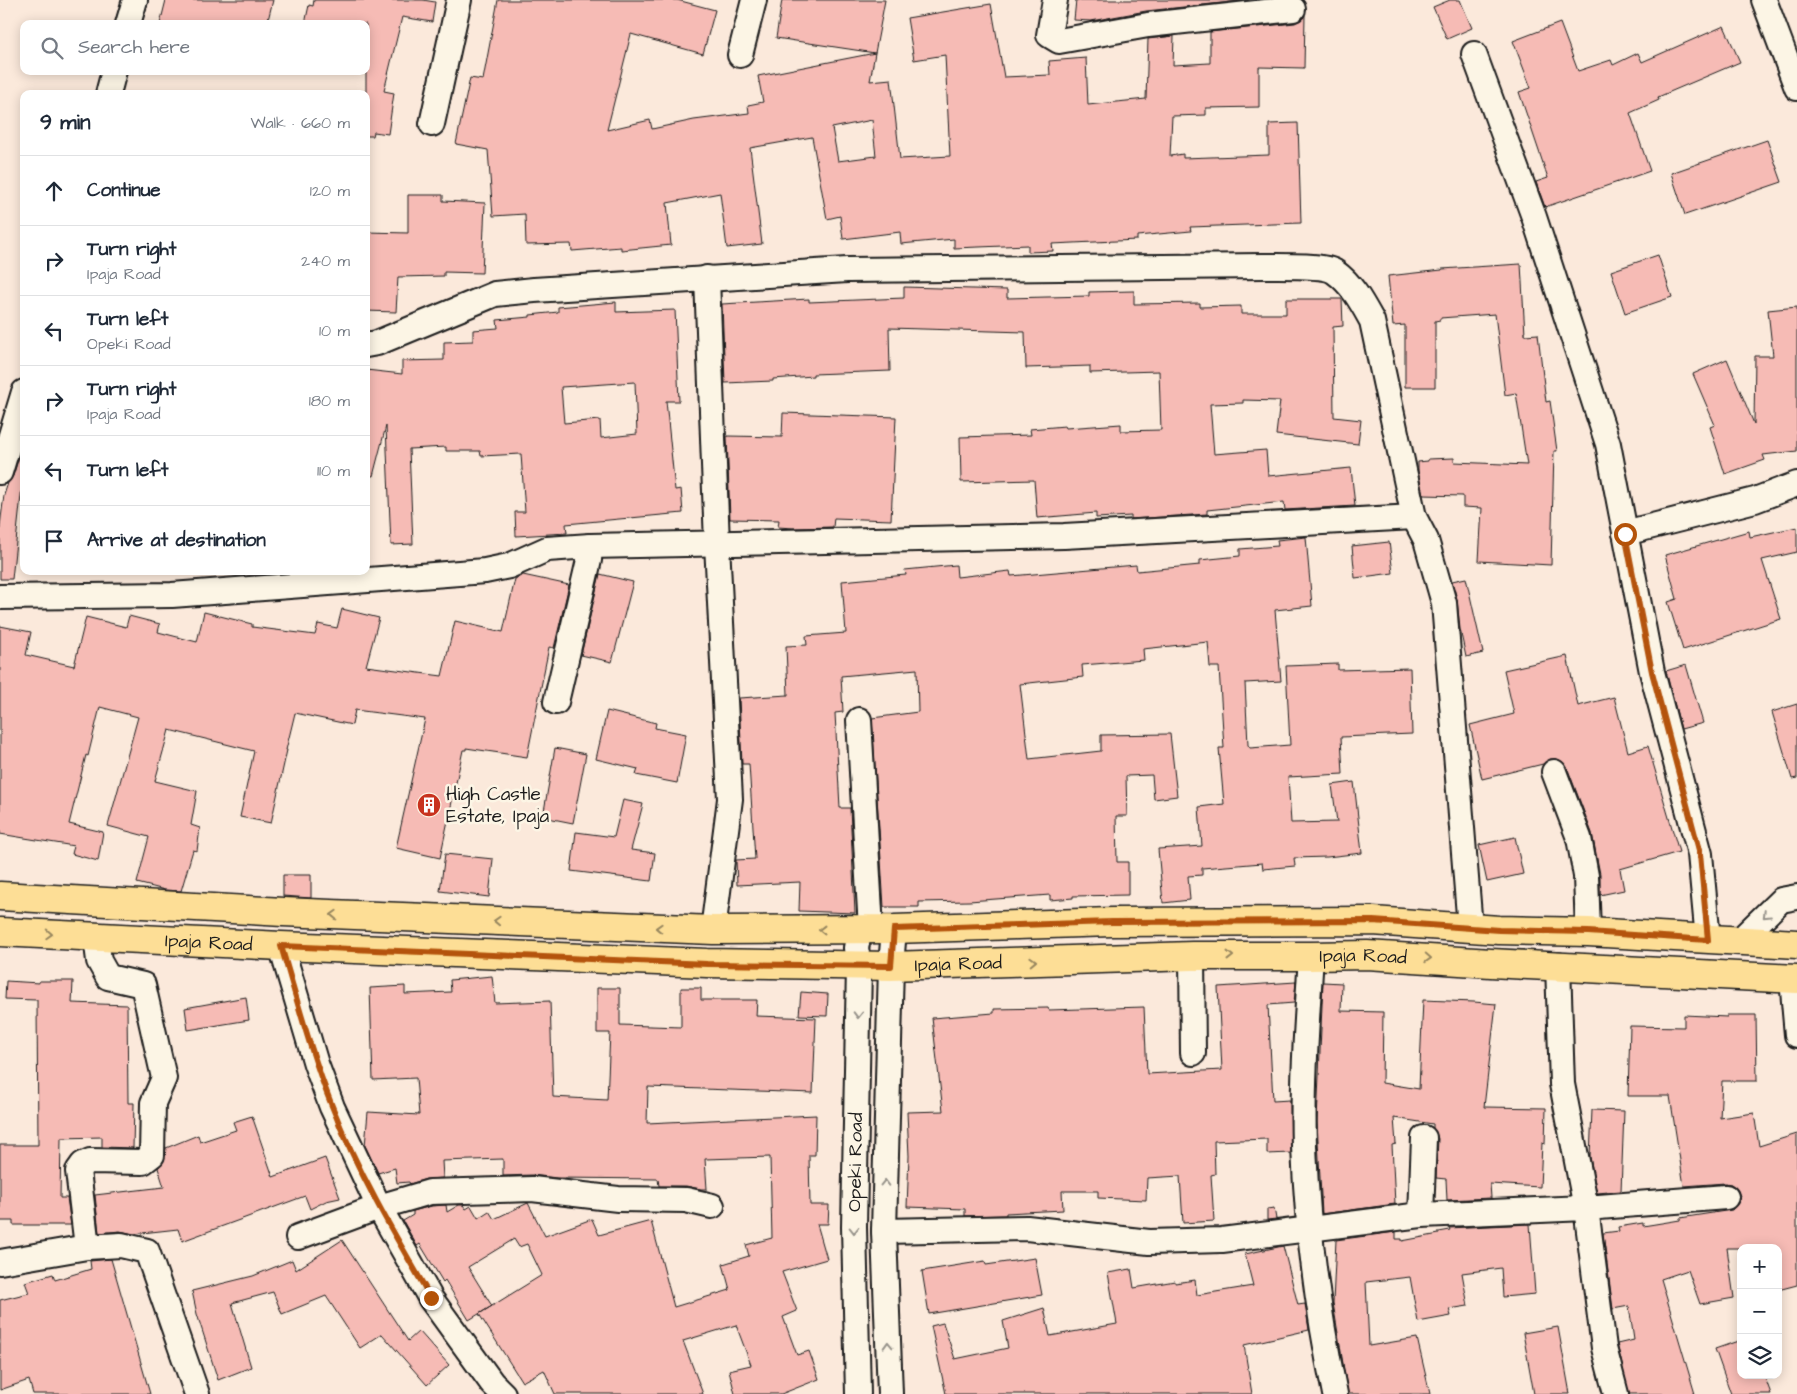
<!DOCTYPE html>
<html lang="en">
<head>
<meta charset="utf-8">
<style>
  body { margin:0; font-family:"Architects Daughter",sans-serif; background:#f6f6f7; color:#1f2937 }
  .controls { position:absolute; right:15px; bottom:15px; display:grid; overflow:hidden; border-radius:10px; box-shadow:0 2px 12px #0003 }
  .controls button { width:45px; height:45px; display:grid; place-items:center; padding:0; border:0; border-bottom:1px solid #e0e1e3; background:#fff; color:#1f2937; font:25px sans-serif }
  .stop { position:absolute; width:15px; height:15px; margin:-11px; border:4px solid #b45309; border-radius:50%; background:#fff }
  .stop.end { background:#b45309; border-color:#fff; box-shadow:0 1px 5px #0008 }
  .list { margin:0; padding:0; list-style:none }
  h2 { display:flex; justify-content:space-between; align-items:center; height:65px; margin:0; padding:0 20px; font-size:21px }
  h2 small { font-size:16px; font-weight:400; color:#747a83 }
  .list li { display:grid; grid-template-columns:32px 1fr auto; gap:15px; align-items:center; box-sizing:border-box; height:70px; padding:0 20px; border-top:1px solid #e0e1e3 }
  .list b { display:block; font-size:19px; white-space:nowrap }
  .list p { margin:0; font-size:16px; white-space:nowrap; color:#747a83 }
  .list em { font-size:16px; font-style:normal; color:#747a83 }
  .icon { flex:none; width:28px; height:28px; fill:none; stroke:currentColor; stroke-width:2; stroke-linecap:round; stroke-linejoin:round }
  .map { position:relative; flex:none; width:1797px; height:1394px; overflow:hidden }
  .search { position:absolute; background:#fff; box-shadow:0 2px 12px #0003; left:20px; top:20px; width:350px; height:55px; display:flex; align-items:center; gap:12px; box-sizing:border-box; padding:0 18px; border-radius:10px; color:#747a83; font-size:19px }
  .panel { position:absolute; background:#fff; box-shadow:0 2px 12px #0003; left:20px; top:90px; width:350px; height:485px; border-radius:10px }
  .map>svg:first-child { display:block }
  .building { fill:#f6bbb5; stroke:#1c1c1c; fill-rule:evenodd }
  .lines { fill:none; stroke-linecap:round; stroke-linejoin:round }
  .minor-casing { stroke:#1c1c1c; stroke-width:28 }
  .major-casing { stroke:#1c1c1c; stroke-width:31 }
  .minor { stroke:#fcf5e5; stroke-width:24 }
  .major { stroke:#fdde96; stroke-width:28 }
  .oneway { stroke:#98875f }
  .oneway2 { stroke:#97938b }
  .route { stroke:#b45309; stroke-width:6 }
  .labels { text-anchor:middle; dominant-baseline:central; stroke-width:5; stroke-linejoin:round; paint-order:stroke }
  .poi-label { font-size:19px; fill:#1c1c1c; stroke:#fcf5e5; text-anchor:start }
  .street-label { font-size:19px; fill:#1c1c1c; stroke:#fcf5e5 }
</style>
</head>
<body>
<div class="map">
<svg width="1797" height="1394" viewBox="0 0 1797 1394">
  <rect width="100%" height="100%" fill="#fbe9db"/>
  <filter id="ink" filterUnits="userSpaceOnUse"><feTurbulence type="fractalNoise" baseFrequency=".02" numOctaves="2"/><feDisplacementMap in="SourceGraphic" scale="10" xChannelSelector="R" yChannelSelector="G"/><feConvolveMatrix kernelMatrix="1 2 1 2 8 2 1 2 1" color-interpolation-filters="sRGB"/></filter>
  <g filter="url(#ink)">
    <g class="building">
      <polygon points="166,0 273,0 267,24 160,24"/>
      <polygon points="314,0 423,0 435,2 432,22 402,17 384,91 394,93 388,134 374,132 373,136 366,136 366,24 305,24 309,5 313,6"/>
      <path d="M 498,0 L 677,0 L 715,10 L 703,54 L 631,34 L 607,130 L 650,120 L 652,129 L 694,120 L 749,113 L 748,105 L 763,102 L 758,76 L 875,53 L 870,81 L 891,79 L 900,159 L 950,156 L 945,55 L 914,60 L 907,18 L 991,4 L 1004,77 L 1050,75 L 1049,61 L 1086,58 L 1088,105 L 1146,99 L 1148,39 L 1174,36 L 1173,65 L 1210,63 L 1210,32 L 1295,23 L 1301,20 L 1305,15 L 1304,68 L 1259,67 L 1259,107 L 1206,108 L 1206,115 L 1172,116 L 1170,156 L 1183,154 L 1183,158 L 1269,155 L 1269,124 L 1298,123 L 1301,223 L 1190,227 L 1191,231 L 1137,236 L 1137,240 L 1052,244 L 1053,251 L 1028,252 L 1028,245 L 954,248 L 954,239 L 901,244 L 900,232 L 843,239 L 840,216 L 827,219 L 812,137 L 750,148 L 762,244 L 727,248 L 720,193 L 667,203 L 671,245 L 621,250 L 621,247 L 572,251 L 571,244 L 526,245 L 525,214 L 493,216 L 488,150 L 456,144 L 470,78 L 483,80 ZM 872,120 L 876,156 L 838,161 L 832,128 Z"/>
      <polygon points="782,0 885,0 875,53 776,38"/>
      <polygon points="1076,0 1249,0 1146,11 1091,21 1074,20"/>
      <polygon points="1450,0 1460,0 1472,28 1447,39 1433,7"/>
      <polygon points="1560,23 1578,71 1611,60 1613,65 1638,53 1642,62 1724,26 1740,62 1658,97 1659,100 1630,113 1650,171 1545,207 1536,182 1548,178 1519,92 1531,88 1513,41"/>
      <polygon points="1767,140 1782,182 1685,215 1671,173"/>
      <polygon points="408,195 443,195 443,201 485,203 482,273 444,272 444,276 398,277 396,312 366,311 366,232 408,233"/>
      <polygon points="1658,255 1672,297 1625,313 1611,271"/>
      <polygon points="1521,264 1525,335 1538,334 1546,402 1550,401 1557,451 1554,451 1551,565 1479,561 1482,508 1463,507 1463,496 1423,495 1418,471 1418,462 1428,461 1428,459 1454,458 1454,462 1527,465 1516,393 1505,395 1495,314 1440,318 1440,320 1435,321 1435,387 1405,387 1405,325 1393,326 1388,276 1442,270 1442,269"/>
      <polygon points="904,287 1007,290 1007,298 1089,296 1089,292 1134,291 1134,304 1200,303 1200,307 1241,306 1241,314 1286,314 1286,299 1342,299 1343,326 1333,327 1334,417 1361,420 1358,444 1276,435 1280,401 1243,400 1243,403 1210,404 1214,454 1266,450 1268,476 1351,468 1355,506 1285,510 1284,502 1207,510 1207,514 1131,519 1131,516 1096,518 1096,513 1037,518 1034,480 961,482 960,437 1031,435 1030,429 1065,426 1066,428 1121,424 1121,431 1161,430 1159,371 1090,373 1090,366 1026,368 1025,332 889,328 890,371 813,374 813,376 773,379 773,381 725,383 722,304 809,299 809,302 904,298"/>
      <path d="M 616,302 L 616,312 L 675,310 L 679,401 L 666,401 L 675,490 L 681,489 L 683,513 L 566,524 L 567,533 L 516,536 L 515,512 L 525,512 L 521,454 L 481,456 L 480,451 L 446,451 L 446,447 L 409,449 L 413,544 L 391,545 L 386,426 L 373,476 L 366,475 L 366,370 L 402,374 L 402,361 L 444,360 L 444,342 L 473,341 L 473,330 L 498,328 L 497,320 L 530,317 L 530,315 L 558,312 L 558,307 ZM 635,382 L 637,434 L 601,438 L 600,420 L 564,423 L 561,387 Z"/>
      <polygon points="1797,307 1797,451 1763,455 1765,460 1725,474 1710,427 1715,425 1693,374 1727,359 1754,424 1755,356 1773,356 1768,310"/>
      <polygon points="783,413 896,417 891,520 834,518 833,527 793,528 778,527 779,520 730,519 727,436 782,437"/>
      <polygon points="20,454 24,455 24,468 12,579 0,579 0,526 4,495 8,483 13,476"/>
      <polygon points="1797,527 1797,552 1762,560 1781,619 1683,650 1668,602 1677,599 1665,555 1749,531 1750,537"/>
      <polygon points="1306,537 1312,606 1275,610 1281,681 1245,683 1248,745 1250,748 1290,745 1286,666 1338,664 1338,670 1410,668 1412,734 1341,737 1343,774 1288,777 1291,823 1337,822 1332,785 1354,782 1362,853 1327,857 1294,858 1295,866 1263,869 1262,863 1202,868 1202,875 1188,876 1190,900 1163,903 1158,849 1202,846 1199,807 1224,804 1219,748 1224,748 1219,667 1210,667 1208,642 1143,649 1144,660 1082,665 1083,677 1020,684 1029,759 1101,751 1101,735 1170,734 1177,796 1154,799 1152,775 1126,776 1127,816 1116,816 1117,862 1128,862 1128,895 1073,896 1073,898 1050,900 1050,895 969,901 919,902 919,907 884,907 872,718 918,712 917,669 841,676 843,712 835,713 840,808 850,808 855,913 799,911 800,882 737,885 736,860 755,859 749,764 742,764 739,698 788,695 786,646 807,645 806,636 846,633 842,581 906,575 905,570 956,565 957,577 1010,571 1011,576 1136,565 1137,571 1200,565 1200,560 1240,556 1240,549 1278,546 1277,540"/>
      <polygon points="1389,542 1393,573 1355,578 1352,546"/>
      <polygon points="600,574 633,582 612,662 581,655"/>
      <polygon points="523,575 569,585 554,648 549,647 527,757 466,748 466,750 463,750 440,858 396,848 425,719 355,710 352,725 295,713 286,750 287,750 271,823 240,817 254,751 169,730 155,781 197,791 191,825 200,828 197,851 193,850 181,891 165,890 137,883 149,837 108,826 138,717 100,707 88,756 86,755 69,824 103,832 98,861 72,854 74,846 0,834 0,626 31,632 26,655 74,666 86,617 126,627 129,616 160,624 158,632 197,642 204,612 252,624 252,627 315,635 318,624 337,628 342,609 379,618 366,666 442,676 455,621 503,632 515,579"/>
      <polygon points="1466,578 1483,653 1466,657 1460,629 1457,599 1452,581"/>
      <polygon points="1567,656 1578,706 1614,697 1628,752 1648,746 1679,852 1620,869 1624,890 1600,895 1600,874 1592,833 1567,767 1563,762 1557,759 1550,759 1543,764 1482,779 1470,725 1514,714 1504,670"/>
      <polygon points="1686,665 1703,723 1681,729 1666,671"/>
      <polygon points="1797,704 1797,778 1792,779 1772,712"/>
      <polygon points="607,711 656,723 655,728 686,734 677,783 636,775 638,769 596,759"/>
      <polygon points="555,748 586,754 573,823 543,817"/>
      <polygon points="623,800 643,804 631,850 655,853 651,881 571,871 576,832 614,837"/>
      <polygon points="1515,837 1523,874 1487,882 1479,845"/>
      <polygon points="445,854 493,859 489,897 440,891"/>
      <polygon points="283,875 311,875 311,898 283,896"/>
      <polygon points="492,976 495,1003 550,1001 553,1097 607,1100 610,1033 597,1033 597,988 620,988 620,1025 681,1027 681,988 701,988 701,1000 757,1000 756,1016 816,1018 813,1093 648,1087 647,1123 816,1115 815,1155 809,1155 810,1205 829,1205 828,1224 817,1224 827,1259 782,1272 797,1311 783,1317 797,1355 809,1351 819,1379 781,1394 735,1394 729,1370 751,1365 736,1325 683,1341 703,1394 555,1394 544,1370 522,1382 479,1314 542,1275 527,1244 519,1247 514,1239 468,1267 492,1306 469,1320 445,1280 443,1282 420,1244 417,1246 403,1221 413,1215 413,1211 432,1206 446,1205 447,1212 459,1205 463,1205 466,1209 471,1206 478,1218 489,1211 494,1219 528,1203 545,1236 592,1219 599,1235 651,1221 674,1307 730,1290 723,1264 749,1256 746,1245 772,1238 770,1157 705,1159 707,1189 701,1189 686,1186 659,1186 658,1179 557,1178 532,1175 503,1176 503,1159 442,1161 443,1178 426,1179 410,1184 409,1182 397,1183 395,1168 378,1173 365,1146 368,1112 419,1115 416,1078 373,1080 370,988 405,986 405,994 451,992 450,980"/>
      <polygon points="6,981 39,983 39,981 73,981 72,1003 127,1005 128,1103 134,1103 133,1148 102,1147 102,1137 61,1138 60,1198 67,1198 71,1225 13,1225 13,1221 0,1221 0,1145 38,1145 37,1000 5,999"/>
      <polygon points="1296,982 1294,1003 1268,1005 1273,1101 1290,1100 1291,1153 1267,1154 1267,1139 1214,1141 1215,1174 1211,1175 1214,1221 1183,1223 1180,1176 1147,1178 1146,1200 1098,1198 1098,1191 1062,1191 1063,1210 1006,1213 1006,1215 965,1216 965,1209 907,1207 909,1156 907,1112 943,1111 932,1018 994,1013 994,1009 1048,1008 1049,1010 1144,1007 1147,1074 1222,1070 1218,987"/>
      <polygon points="1323,982 1342,983 1341,1011 1383,1012 1382,1083 1419,1089 1423,1000 1474,1002 1496,1004 1484,1107 1546,1108 1545,1144 1542,1143 1540,1187 1490,1184 1491,1198 1447,1200 1446,1179 1436,1178 1438,1139 1436,1132 1433,1128 1433,1124 1394,1118 1396,1144 1392,1145 1395,1204 1322,1214 1317,1122"/>
      <polygon points="801,992 828,994 827,1016 799,1015"/>
      <polygon points="246,997 249,1020 188,1030 185,1008"/>
      <polygon points="1684,1015 1727,1017 1727,1015 1756,1015 1757,1081 1722,1081 1720,1118 1754,1113 1759,1146 1797,1134 1797,1285 1778,1290 1778,1248 1727,1248 1734,1298 1700,1304 1688,1270 1661,1279 1695,1394 1629,1394 1617,1344 1634,1340 1629,1306 1613,1309 1603,1233 1619,1231 1618,1227 1643,1223 1643,1226 1680,1220 1680,1218 1732,1210 1738,1203 1740,1196 1737,1189 1731,1184 1725,1183 1684,1186 1670,1096 1628,1096 1630,1026 1684,1027"/>
      <polygon points="1592,1110 1624,1111 1621,1191 1597,1193 1590,1157"/>
      <polygon points="252,1116 273,1177 325,1158 340,1198 326,1201 310,1209 305,1196 182,1241 178,1229 133,1234 120,1231 99,1233 95,1195 164,1187 158,1168 164,1161 166,1148 198,1135 200,1142 236,1130 233,1122"/>
      <polygon points="1274,1208 1276,1219 1267,1220 1267,1209"/>
      <polygon points="1530,1224 1535,1294 1503,1297 1501,1268 1462,1273 1468,1306 1449,1309 1451,1316 1418,1322 1410,1277 1366,1282 1369,1346 1417,1338 1430,1394 1348,1394 1333,1303 1336,1240 1396,1232 1396,1239 1402,1239 1402,1241 1439,1234 1439,1232 1450,1230 1449,1228"/>
      <polygon points="342,1240 408,1341 419,1331 449,1365 427,1385 382,1334 360,1348 326,1296 282,1314 273,1292 232,1303 251,1367 218,1380 197,1314 192,1291 253,1276 292,1260 296,1270"/>
      <polygon points="1283,1246 1298,1305 1305,1304 1309,1330 1244,1345 1252,1394 946,1394 931,1326 943,1323 955,1359 1008,1348 1003,1321 1044,1308 1050,1336 1117,1324 1108,1273 1131,1269 1134,1288 1175,1281 1175,1283 1195,1280 1197,1295 1253,1286 1245,1254"/>
      <polygon points="1035,1258 1042,1295 929,1314 922,1271 985,1261 986,1265"/>
      <polygon points="111,1259 150,1394 33,1394 29,1380 0,1390 0,1300 29,1293 25,1282 53,1274 55,1280 91,1269 90,1261"/>
      <polygon points="1558,1327 1570,1394 1534,1394 1523,1333"/>
      <polygon points="1741,1340 1741,1375 1764,1375 1771,1394 1731,1394 1715,1349"/>
    </g>
    <g class="lines">
      <g class="minor-casing">
        <g id="minor">
          <polyline points="1055,0 1049,35 1059,41 1148,25 1293,9"/>
          <polyline points="1764,0 1797,88"/>
          <polyline points="128,24 135,0"/>
          <polyline points="1474,54 1534,217 1608,444 1652,672 1700,854 1708,940"/>
          <polyline points="740,55 754,0"/>
          <polyline points="108,94 114,71"/>
          <polyline points="432,124 459,0"/>
          <polyline points="707,278 717,544 730,799 713,930"/>
          <path d="M 366,345 L 377,343 L 495,294 L 534,290 L 847,270 L 1265,266 C 1279,266 1326,265 1335,272 C 1352,284 1362,303 1372,321 L 1414,517 L 1426,540 L 1444,603 L 1470,928"/>
          <polyline points="0,472 24,392"/>
          <polyline points="1625,533 1755,500 1797,484"/>
          <polyline points="0,597 172,595 485,571 509,566 547,549 590,546 1064,536 1414,517"/>
          <polyline points="556,702 589,560 590,546"/>
          <polyline points="859,720 871,929"/>
          <polyline points="1554,772 1579,838 1586,876 1588,932"/>
          <polyline points="1739,941 1781,900 1797,897"/>
          <polyline points="281,946 316,1064 332,1107 379,1207 431,1299 492,1383 503,1394"/>
          <polyline points="1192,956 1193,1053"/>
          <path d="M 1311,956 C 1307,1019 1302,1083 1304,1146 C 1307,1230 1318,1312 1335,1394"/>
          <polyline points="1558,965 1562,1084 1586,1208 1604,1348 1616,1394"/>
          <polyline points="1792,979 1797,1035"/>
          <polyline points="1421,1215 1424,1138"/>
          <polyline points="884,1231 1027,1228 1149,1242 1222,1240 1421,1215 1586,1208 1726,1197"/>
          <polyline points="298,1237 379,1207 430,1192 532,1189 618,1199 686,1200 712,1206"/>
          <polyline points="87,1247 78,1171 83,1164 90,1161 143,1162 152,1155 153,1103 164,1078 143,985 108,977 99,961 96,937"/>
          <polyline points="0,1262 87,1247 121,1245 147,1251 197,1394"/>
          <path id="s1" d="M 858,1394 L 854,1227 L 859,966 L 856,948 L 860,929"/>
          <polyline points="890,1394 884,1231 891,966 894,929"/>
        </g>
      </g>
      <g class="major-casing">
        <g id="major">
          <polyline points="0,896 283,912 713,930 894,929 1112,922 1373,921 1499,930 1588,932 1797,944"/>
          <path id="s2" d="M 0,932 L 281,946 L 707,963 L 891,966 L 1192,956 L 1311,956 L 1367,955 L 1491,963 L 1797,979"/>
        </g>
      </g>
      <use href="#minor" class="minor"/>
      <use href="#major" class="major"/>
    </g>
    <defs><path id="oneway-chevron" d="M-2-3.5L2.5 0L-2 3.5" fill="none" stroke-width="1.6" stroke-linecap="round" stroke-linejoin="round" transform="scale(1.25)"/></defs>
    <g class="oneway">
      <use href="#oneway-chevron" transform="translate(334 915) rotate(-178)"/>
      <use href="#oneway-chevron" transform="translate(497 921) rotate(-178)"/>
      <use href="#oneway-chevron" transform="translate(659 928) rotate(-178)"/>
      <use href="#oneway-chevron" transform="translate(822 930) rotate(180)"/>
      <use href="#oneway-chevron" transform="translate(49 934) rotate(3)"/>
      <use href="#oneway-chevron" transform="translate(1230 956)"/>
      <use href="#oneway-chevron" transform="translate(1428 958) rotate(3)"/>
      <use href="#oneway-chevron" transform="translate(1033 961) rotate(-2)"/>
    </g>
    <g class="oneway2">
      <use href="#oneway-chevron" transform="translate(1766 915) rotate(136)"/>
      <use href="#oneway-chevron" transform="translate(858 1015) rotate(91)"/>
      <use href="#oneway-chevron" transform="translate(885 1183) rotate(-89)"/>
      <use href="#oneway-chevron" transform="translate(854 1230) rotate(90)"/>
      <use href="#oneway-chevron" transform="translate(888 1345) rotate(-92)"/>
    </g>
  </g>
  <g class="lines" filter="url(#ink)">
    <path class="route" d="M 431,1298 C 395,1236 358,1173 332,1106 C 311,1054 297,999 281,946 L 707,964 L 891,966 L 894,929 L 1112,922 L 1373,921 L 1499,930 L 1588,932 L 1708,940 L 1700,854 L 1652,672 L 1625,534"/>
  </g>
  <defs>
    <g id="building-disc" transform="scale(1.25)"><circle r="9.5" fill="#c8321e" stroke="#fcf5e5"/><path d="M-4-6H4V6H1V3H-1V6H-4ZM-2.5-4.3h1.7v1.8h-1.7ZM.8-4.3h1.7v1.8H.8ZM-2.5-1h1.7V.8h-1.7ZM.8-1h1.7V.8H.8Z" fill="#fff"/></g>
  </defs>
  <g fill-rule="evenodd">
    <use href="#building-disc" x="429" y="805"/>
  </g>
  <g class="labels">
    <g class="poi-label">
      <text x="446" y="794">High Castle<tspan x="446" dy="22">Estate, Ipaja</tspan></text>
    </g>
    <g class="street-label">
      <text stroke="none"><textPath href="#s2" startOffset="209">Ipaja Road</textPath></text>
      <text stroke="none"><textPath href="#s2" startOffset="1364">Ipaja Road</textPath></text>
      <text stroke="none"><textPath href="#s2" startOffset="959">Ipaja Road</textPath></text>
      <text stroke="none"><textPath href="#s1" startOffset="232">Opeki Road</textPath></text>
    </g>
  </g>
</svg>
<div class="controls">
<button>+</button>
<button>−</button>
<button><svg class="icon" aria-label="layers" viewBox="0 0 24 24"><path d="M12 4l9 5-9 5-9-5zM3 14l9 5 9-5"/></svg></button>
</div>
<div class="stop" style="left:1625px;top:534px"></div>
<div class="stop end" style="left:431px;top:1298px"></div>
<div class="search"><svg class="icon" aria-label="search" viewBox="0 0 24 24"><circle cx="10" cy="10" r="6"/><path d="M15 15l6 6"/></svg>Search here</div>
<section class="panel">
<h2>9 min<small>Walk · 660 m</small></h2>
<ul class="list">
<li><svg class="icon" aria-label="ahead" viewBox="0 0 24 24"><path d="M12 20V5M6 11l6-6 6 6"/></svg><div><b>Continue</b></div><em>120 m</em></li>
<li><svg class="icon" aria-label="right" viewBox="0 0 24 24"><path d="M7 20v-9h11M14 6l5 5-5 5"/></svg><div><b>Turn right</b><p>Ipaja Road</p></div><em>240 m</em></li>
<li><svg class="icon" aria-label="left" viewBox="0 0 24 24"><path d="M17 20v-9H6M10 6l-5 5 5 5"/></svg><div><b>Turn left</b><p>Opeki Road</p></div><em>10 m</em></li>
<li><svg class="icon" aria-label="right" viewBox="0 0 24 24"><path d="M7 20v-9h11M14 6l5 5-5 5"/></svg><div><b>Turn right</b><p>Ipaja Road</p></div><em>180 m</em></li>
<li><svg class="icon" aria-label="left" viewBox="0 0 24 24"><path d="M17 20v-9H6M10 6l-5 5 5 5"/></svg><div><b>Turn left</b></div><em>110 m</em></li>
<li><svg class="icon" aria-label="arrive" viewBox="0 0 24 24"><path d="M6 21V4h12l-3 4 3 4H6"/></svg><div><b>Arrive at destination</b></div></li>
</ul>
</section>
</div>
</body>
</html>
